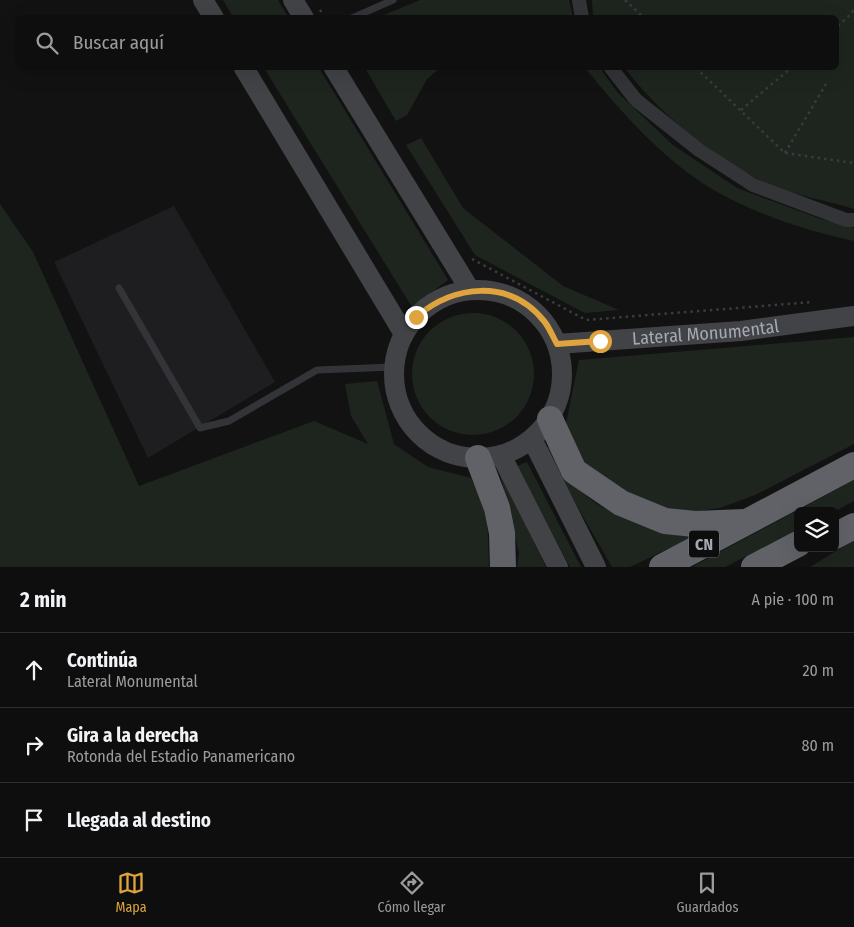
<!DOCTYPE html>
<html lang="es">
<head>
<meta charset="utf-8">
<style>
  body { margin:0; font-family:"Fira Sans Condensed",sans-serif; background:#171717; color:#f1f3f6 }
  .controls { position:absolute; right:15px; bottom:15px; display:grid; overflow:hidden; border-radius:8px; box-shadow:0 5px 20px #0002 }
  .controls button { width:45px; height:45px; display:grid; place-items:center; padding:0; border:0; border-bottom:1px solid #2e2e2e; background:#0e0e0e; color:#f1f3f6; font:25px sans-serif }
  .stop { position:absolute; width:15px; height:15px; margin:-11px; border:4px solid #dfa43e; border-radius:50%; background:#fff }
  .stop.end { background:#dfa43e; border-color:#fff; box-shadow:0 1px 5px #0008 }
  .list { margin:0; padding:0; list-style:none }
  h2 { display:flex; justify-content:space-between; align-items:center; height:65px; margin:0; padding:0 20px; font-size:21px }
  h2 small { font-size:16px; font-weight:400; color:#9b9c9e }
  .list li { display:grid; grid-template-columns:32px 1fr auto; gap:15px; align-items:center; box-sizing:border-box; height:75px; padding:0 20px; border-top:1px solid #2e2e2e }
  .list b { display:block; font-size:19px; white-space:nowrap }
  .list p { margin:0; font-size:16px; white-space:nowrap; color:#9b9c9e }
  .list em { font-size:16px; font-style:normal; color:#9b9c9e }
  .icon { flex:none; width:28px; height:28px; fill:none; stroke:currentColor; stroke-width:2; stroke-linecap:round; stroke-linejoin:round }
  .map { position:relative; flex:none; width:854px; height:567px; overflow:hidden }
  .search { position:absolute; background:#0e0e0e; box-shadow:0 5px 20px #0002; left:15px; right:15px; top:15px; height:55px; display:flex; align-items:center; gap:12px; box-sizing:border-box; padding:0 18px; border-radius:8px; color:#9b9c9e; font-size:19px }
  .sheet { height:290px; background:#0e0e0e }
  nav { display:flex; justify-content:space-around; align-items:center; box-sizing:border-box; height:70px; border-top:1px solid #2e2e2e; background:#0e0e0e; font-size:14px; color:#9b9c9e }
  nav a { display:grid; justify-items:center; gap:2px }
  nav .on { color:#dfa43e }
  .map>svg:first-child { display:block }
  .built { fill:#1e1e20 }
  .green { fill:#1e251f }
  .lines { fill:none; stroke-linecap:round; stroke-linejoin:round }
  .path { stroke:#393b3f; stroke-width:2.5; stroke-dasharray:2.5 4; stroke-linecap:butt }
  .lane { stroke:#333438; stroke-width:7 }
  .street { stroke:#333438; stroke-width:14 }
  .secondary { stroke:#414347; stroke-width:20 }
  .highway { stroke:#606268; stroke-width:26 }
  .route { stroke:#dfa43e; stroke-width:6 }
  .labels { text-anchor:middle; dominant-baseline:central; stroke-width:4.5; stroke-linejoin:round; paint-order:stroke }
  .shield { fill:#0d0d0e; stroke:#777a81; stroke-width:1 }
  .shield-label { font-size:16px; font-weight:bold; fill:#a4a9b2 }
  .street-label { font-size:18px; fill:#a4a9b2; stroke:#0d0d0e }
</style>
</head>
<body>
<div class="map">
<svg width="854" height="567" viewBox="0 0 854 567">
  <rect width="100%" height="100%" fill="#121213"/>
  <polygon class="built" points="174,206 275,382 148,458 54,262"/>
  <g class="green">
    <polygon points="223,0 278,0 288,17 233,17"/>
    <polygon points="420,0 569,0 573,17 379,17"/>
    <path d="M 592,0 L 854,0 L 854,209 C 829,201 789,194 766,183 C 716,159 658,113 625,68 L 836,68 L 836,18 L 593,17 Z"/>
    <polygon points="264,68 319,68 448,280 412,307"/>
    <polygon points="365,68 440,68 427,79 407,115 396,121"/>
    <path d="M 585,68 L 600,68 L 618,93 L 673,145 L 737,188 L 821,219 L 854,228 L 854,241 C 802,230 739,209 695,178 C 653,148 617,107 585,68 Z"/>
    <polygon points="421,138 463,208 563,286 619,310 585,313 475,255 406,145"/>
    <polygon points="0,204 33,252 139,486 314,421 368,444 351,416 345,384 377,381 394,444 428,467 471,478 487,511 489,567 0,567"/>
    <circle cx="473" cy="374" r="61"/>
    <polygon points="854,337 854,444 755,495 720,508 675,514 629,493 585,468 565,428 579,360"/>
    <path d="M 549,446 C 555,457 561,469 569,479 C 602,518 649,527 697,535 L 630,567 L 612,567 L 545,450 Z"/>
    <polygon points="527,462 581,567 570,567 517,466"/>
    <polygon points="499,470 546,567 517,567 519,553"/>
    <polygon points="854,480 854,501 835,511 798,511 798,530 725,567 692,567"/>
    <polygon points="854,540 854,567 810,567"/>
  </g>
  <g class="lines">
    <g class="path">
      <polyline points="625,0 644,18"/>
      <polyline points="320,10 325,18"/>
      <polyline points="838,26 852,13 854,8"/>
      <polyline points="696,68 785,153 854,163"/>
      <polyline points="741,110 791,68"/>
      <polyline points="785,153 826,84"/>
      <polyline points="472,259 586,320 813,302"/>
    </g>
    <g class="lane">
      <polyline points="352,18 393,0"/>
      <polyline points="119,288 200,428 229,421 317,370 394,367"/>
    </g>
    <g class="street">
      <polyline points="579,0 582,18"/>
      <polyline points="611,68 636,100 699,150 753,185 846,220 854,220"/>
    </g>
    <g class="secondary">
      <polyline points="203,0 214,18"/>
      <polyline points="293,0 304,18"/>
      <polyline points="244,68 404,334"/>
      <polyline points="334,68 470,290"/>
      <circle cx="478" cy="374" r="84"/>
      <path id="s1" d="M 557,344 L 741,331 L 854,316"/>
      <polyline points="532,439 596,567"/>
      <polyline points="501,455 558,567"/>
    </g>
    <g class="highway">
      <polyline points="550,419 574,471 621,503 665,521 695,524 745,522"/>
      <polyline points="478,458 497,508 502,533 503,567"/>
      <polyline points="835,536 854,526"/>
      <polyline points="662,567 854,465"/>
      <polyline points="754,567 798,544"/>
    </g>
  </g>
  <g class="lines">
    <path class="route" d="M 416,317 C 454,285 509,278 544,321 C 549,327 553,337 557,344 L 600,341"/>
  </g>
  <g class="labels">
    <rect class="shield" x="689" y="530.5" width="30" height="27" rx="4"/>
    <g class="shield-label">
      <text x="704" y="544">CN</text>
    </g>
    <g class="street-label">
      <text stroke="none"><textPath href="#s1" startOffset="149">Lateral Monumental</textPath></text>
    </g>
  </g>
</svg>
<div class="controls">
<button><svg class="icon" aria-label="layers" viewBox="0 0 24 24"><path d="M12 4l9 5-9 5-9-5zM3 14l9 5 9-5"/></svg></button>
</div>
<div class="stop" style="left:600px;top:341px"></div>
<div class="stop end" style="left:416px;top:317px"></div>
<div class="search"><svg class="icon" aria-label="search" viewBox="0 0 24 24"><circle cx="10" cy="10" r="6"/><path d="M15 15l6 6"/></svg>Buscar aquí</div>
</div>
<section class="sheet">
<h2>2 min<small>A pie · 100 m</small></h2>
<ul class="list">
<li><svg class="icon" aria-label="ahead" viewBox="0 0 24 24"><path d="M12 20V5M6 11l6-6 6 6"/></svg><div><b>Continúa</b><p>Lateral Monumental</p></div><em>20 m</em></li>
<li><svg class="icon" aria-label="right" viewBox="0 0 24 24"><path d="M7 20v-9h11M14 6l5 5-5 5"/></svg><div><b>Gira a la derecha</b><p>Rotonda del Estadio Panamericano</p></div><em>80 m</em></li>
<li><svg class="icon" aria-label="arrive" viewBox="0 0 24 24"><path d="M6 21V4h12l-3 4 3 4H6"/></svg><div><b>Llegada al destino</b></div></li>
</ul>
</section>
<nav>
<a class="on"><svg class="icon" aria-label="map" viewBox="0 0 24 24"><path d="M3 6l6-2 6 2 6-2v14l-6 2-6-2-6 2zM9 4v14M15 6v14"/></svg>Mapa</a>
<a><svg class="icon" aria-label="directions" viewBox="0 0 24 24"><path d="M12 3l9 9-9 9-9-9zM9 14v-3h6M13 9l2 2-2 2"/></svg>Cómo llegar</a>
<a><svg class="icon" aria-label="saved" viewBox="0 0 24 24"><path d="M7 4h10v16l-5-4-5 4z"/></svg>Guardados</a>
</nav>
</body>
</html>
